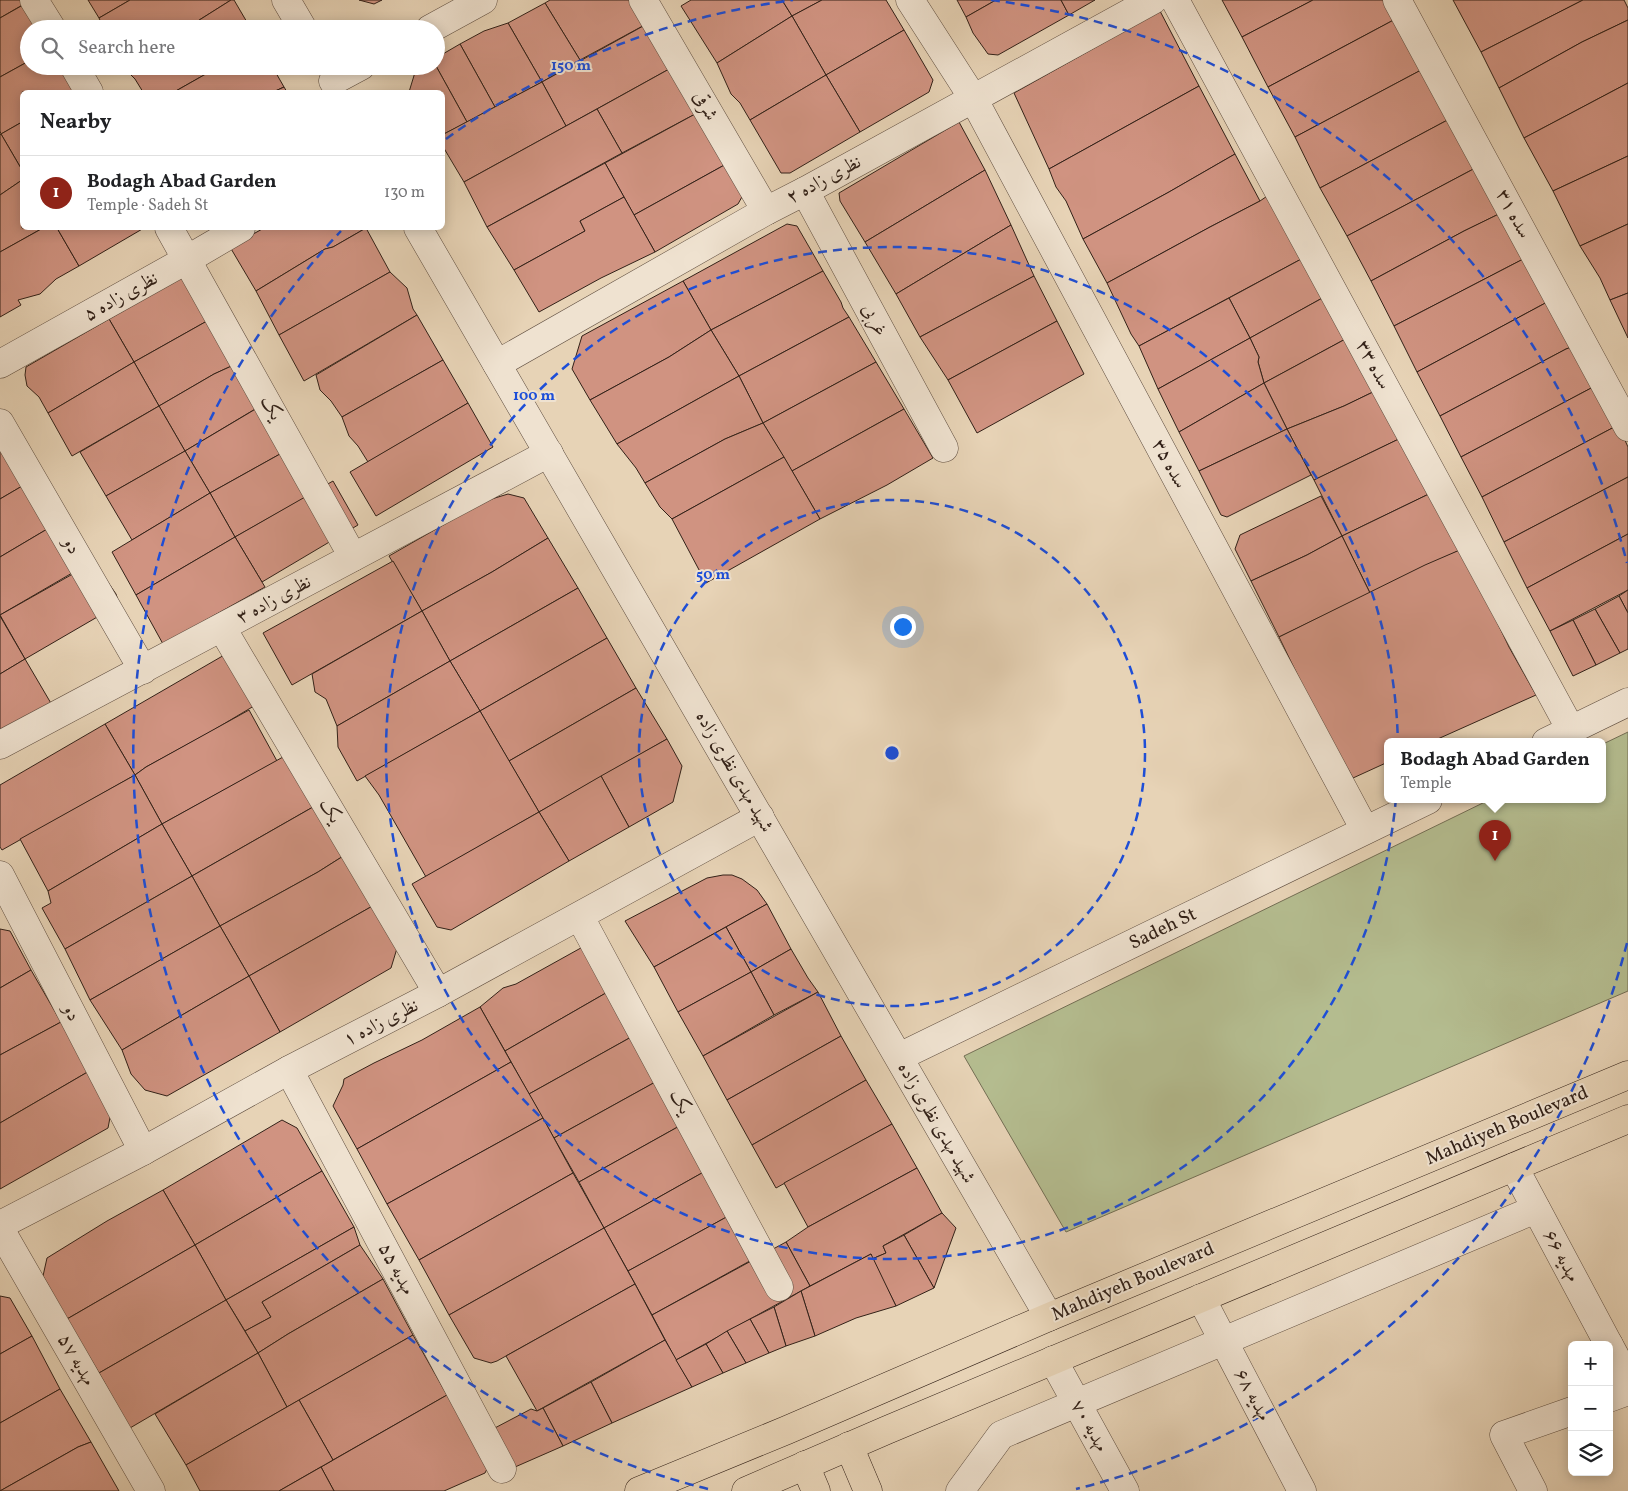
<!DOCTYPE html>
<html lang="en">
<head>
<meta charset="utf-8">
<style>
  body { margin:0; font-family:Vollkorn,Amiri,serif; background:#f2f2f2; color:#202124 }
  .controls { position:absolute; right:15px; bottom:15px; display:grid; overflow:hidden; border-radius:8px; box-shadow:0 2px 12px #0003 }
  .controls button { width:45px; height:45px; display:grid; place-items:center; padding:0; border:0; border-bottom:1px solid #e0e0e0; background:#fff; color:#202124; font:25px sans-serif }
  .you { position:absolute; left:902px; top:626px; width:18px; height:18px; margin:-12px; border:4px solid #fff; border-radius:50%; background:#1a73e8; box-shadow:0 0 0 8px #1a73e833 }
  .badge { display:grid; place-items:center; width:32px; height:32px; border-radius:50%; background:#8f2418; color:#fff; font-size:16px; font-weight:700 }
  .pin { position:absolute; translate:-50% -41px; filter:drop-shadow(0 1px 2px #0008) }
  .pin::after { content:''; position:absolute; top:26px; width:18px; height:15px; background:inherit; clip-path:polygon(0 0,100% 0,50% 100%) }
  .popup { position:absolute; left:1384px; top:738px; width:222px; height:65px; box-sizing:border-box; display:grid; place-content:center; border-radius:8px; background:#fff; filter:drop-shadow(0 1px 4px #0005); font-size:16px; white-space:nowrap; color:#757577 }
  .popup b { font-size:19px; color:#202124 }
  .popup::after { content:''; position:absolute; left:50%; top:100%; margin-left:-10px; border:10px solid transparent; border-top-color:#fff }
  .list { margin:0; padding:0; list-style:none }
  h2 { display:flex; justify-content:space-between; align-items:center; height:65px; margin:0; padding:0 20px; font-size:21px }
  h2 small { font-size:16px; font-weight:400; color:#757577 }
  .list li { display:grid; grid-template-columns:32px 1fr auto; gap:15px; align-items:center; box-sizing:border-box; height:75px; padding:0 20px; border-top:1px solid #e0e0e0 }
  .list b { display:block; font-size:19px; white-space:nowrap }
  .list p { margin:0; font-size:16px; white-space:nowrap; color:#757577 }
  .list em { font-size:16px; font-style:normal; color:#757577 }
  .icon { flex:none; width:28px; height:28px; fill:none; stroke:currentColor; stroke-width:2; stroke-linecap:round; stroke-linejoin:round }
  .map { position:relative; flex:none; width:1628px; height:1491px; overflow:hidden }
  .search { position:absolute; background:#fff; box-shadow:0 2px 12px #0003; left:20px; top:20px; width:425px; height:55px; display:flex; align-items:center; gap:12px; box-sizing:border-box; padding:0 18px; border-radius:28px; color:#757577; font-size:19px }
  .panel { position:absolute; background:#fff; box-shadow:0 2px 12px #0003; left:20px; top:90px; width:425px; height:140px; border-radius:8px }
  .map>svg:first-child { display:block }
  .green { fill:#b4bc8f; stroke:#736e54 }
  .building { fill:#d09381; stroke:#322118 }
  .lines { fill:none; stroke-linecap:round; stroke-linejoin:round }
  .minor-casing { stroke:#5f4e40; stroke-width:29 }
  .major-casing { stroke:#322118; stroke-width:29 }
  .minor { stroke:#efe2d0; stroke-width:28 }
  .major { stroke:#e7d3b6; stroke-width:28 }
  .ring { fill:none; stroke:#1d4ed8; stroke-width:2.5; stroke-dasharray:9 6 }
  .labels { text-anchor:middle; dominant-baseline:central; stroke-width:4; stroke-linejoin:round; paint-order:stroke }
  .street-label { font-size:19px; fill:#322118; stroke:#efe2d0 }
  .centre { fill:#1d4ed8; stroke:#efe2d0; stroke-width:2.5 }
  .ring-label { font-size:15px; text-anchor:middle; font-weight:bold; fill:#1d4ed8; stroke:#efe2d0; stroke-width:4; stroke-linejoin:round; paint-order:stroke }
</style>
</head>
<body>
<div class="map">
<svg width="1628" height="1491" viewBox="0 0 1628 1491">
  <rect width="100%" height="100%" fill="#e7d3b6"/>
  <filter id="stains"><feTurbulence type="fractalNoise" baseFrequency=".004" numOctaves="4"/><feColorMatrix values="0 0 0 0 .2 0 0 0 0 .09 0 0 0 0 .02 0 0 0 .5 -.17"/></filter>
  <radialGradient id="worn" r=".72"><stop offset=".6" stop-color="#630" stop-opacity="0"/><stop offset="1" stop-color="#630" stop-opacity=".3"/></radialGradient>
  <polygon class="green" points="1628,732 1628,991 1066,1232 964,1056 1489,800 1602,800 1603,744"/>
  <g class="building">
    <polygon points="0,0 31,0 0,18"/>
    <polygon points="88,0 130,0 99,18"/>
    <polygon points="130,0 231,0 185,29 104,29 99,18"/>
    <polygon points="231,0 234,0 251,29 185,29"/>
    <polygon points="359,0 382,0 374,4"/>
    <polygon points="550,0 654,0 663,15 580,60 545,3"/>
    <polygon points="691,0 782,0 792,16 717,63 681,6"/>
    <polygon points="782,0 822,0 792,16"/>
    <polygon points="822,0 886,0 904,30 826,75 792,16"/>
    <polygon points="957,0 996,0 966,17"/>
    <polygon points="996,0 1061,0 1069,15 998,55 988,54 973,33 966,17"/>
    <polygon points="1061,0 1095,0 1069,15"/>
    <polygon points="1222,0 1313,0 1242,37"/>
    <polygon points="1313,0 1395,0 1403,15 1268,87 1242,37"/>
    <polygon points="1453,0 1583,0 1481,52"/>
    <polygon points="1583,0 1624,0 1628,8 1628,20 1582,42 1499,88 1481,52"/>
    <polygon points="30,1 57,29 29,29 29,61 0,77 0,18"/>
    <polygon points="545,3 580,60 542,82 508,23"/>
    <polygon points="1160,11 1199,86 1049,169 1014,93"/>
    <polygon points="1403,15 1423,69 1295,137 1268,87"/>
    <polygon points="792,16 826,75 750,120 740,103 731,94 717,63"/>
    <polygon points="1628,20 1628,83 1524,138 1499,88 1582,42"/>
    <polygon points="508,23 542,82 495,107 460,44 484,31"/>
    <polygon points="645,25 671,68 566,126 542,82"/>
    <polygon points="904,30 933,80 929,92 860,132 826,75"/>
    <polygon points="460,44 495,107 467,122 436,66 436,58"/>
    <polygon points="29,61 29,66 79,66 76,92 22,92 22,122 1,134 0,131 0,77"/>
    <polygon points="127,66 220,66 174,92 143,92 135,79 124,68"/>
    <polygon points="220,66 272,66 284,87 273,92 174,92"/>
    <polygon points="421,66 436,66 467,122 442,135 442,92 409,92 416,69"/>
    <polygon points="671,68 697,113 622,153 597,109"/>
    <polygon points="1423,69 1455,116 1320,188 1295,137"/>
    <polygon points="826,75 860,132 790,173 781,173 750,120"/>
    <polygon points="542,82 566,126 464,182 442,145 442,135"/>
    <polygon points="1628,83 1628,156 1553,191 1524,138"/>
    <polygon points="1199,86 1235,154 1169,192 1083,239 1066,201 1056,187 1049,169"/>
    <polygon points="284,87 287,92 273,92"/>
    <polygon points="597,109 622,153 487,227 464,182"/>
    <polygon points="697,113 728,163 634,215 605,163"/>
    <polygon points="1455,116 1481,165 1347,236 1320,188"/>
    <polygon points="22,122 22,170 1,134"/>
    <polygon points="959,122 985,170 865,242 840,201 839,193"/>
    <polygon points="1,134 22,170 22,180 0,195 0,135"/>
    <polygon points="1235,154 1260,201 1210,227 1107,283 1083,239 1169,192"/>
    <polygon points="1628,156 1628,224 1580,246 1553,191"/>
    <polygon points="605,163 624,197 580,221 585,231 514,270 487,227"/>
    <polygon points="728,163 743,195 738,204 655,252 634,215"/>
    <polygon points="1481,165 1505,211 1464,231 1371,281 1347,236"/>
    <polygon points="985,170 1011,225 896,294 865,242"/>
    <polygon points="22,180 22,228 43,228 0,252 0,195"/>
    <polygon points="1273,192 1305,257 1139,346 1131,334 1107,283 1210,227 1260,201"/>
    <polygon points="624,197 655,252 601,278 539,312 514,270 585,231 580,221"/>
    <polygon points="1505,211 1529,256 1394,326 1371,281 1464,231"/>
    <polygon points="787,224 797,226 823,271 711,330 683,281"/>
    <polygon points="1628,224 1628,293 1610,300 1600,278 1580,246"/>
    <polygon points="1011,225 1034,276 920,337 896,294"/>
    <polygon points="43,228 57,228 79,266 56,279 40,294 18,300 21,305 0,317 0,252"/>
    <polygon points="57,228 144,228 79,266"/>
    <polygon points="264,228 366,228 333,247 325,249 256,291 230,247"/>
    <polygon points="366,228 390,272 279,335 256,291 325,249 333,247"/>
    <polygon points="1529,256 1551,300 1417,372 1394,326"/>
    <polygon points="1305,257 1326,296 1250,338 1229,298"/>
    <polygon points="823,271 841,302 843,308 849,317 739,376 711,330"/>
    <polygon points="190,272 223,312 134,362 109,319"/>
    <polygon points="390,272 407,288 413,309 417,315 304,381 279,335"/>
    <polygon points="1034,276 1057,321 948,380 920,337"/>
    <polygon points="683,281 711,330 669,357 590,400 572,369 582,336"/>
    <polygon points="1628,293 1628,338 1610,300"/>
    <polygon points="1326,296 1351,336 1264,383 1258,362 1259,357 1250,338"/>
    <polygon points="1229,298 1250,338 1158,389 1139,346"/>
    <polygon points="1551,300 1577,345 1566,349 1440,416 1417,372"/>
    <polygon points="223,312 249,358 214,374 159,406 134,362"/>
    <polygon points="417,315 443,360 342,417 331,401 320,390 316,375"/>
    <polygon points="849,317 876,362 763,423 739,376"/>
    <polygon points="109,319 134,362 48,413 39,397 27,386 25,375 26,367"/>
    <polygon points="1057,321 1084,374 977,433 948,380"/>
    <polygon points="711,330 739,376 617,444 590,400 669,357"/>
    <polygon points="1351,336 1373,392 1344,406 1287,429 1264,383"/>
    <polygon points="1250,338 1259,357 1258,362 1264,383 1179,432 1158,389"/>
    <polygon points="1577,345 1595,386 1461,457 1440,416 1566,349"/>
    <polygon points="249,358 272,399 185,451 159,406 214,374"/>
    <polygon points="443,360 468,403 368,462 358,446 349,436 342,417"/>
    <polygon points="134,362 159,406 72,456 48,413"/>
    <polygon points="876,362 904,409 792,471 763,423"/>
    <polygon points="739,376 763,423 725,439 645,483 636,468 617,444"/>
    <polygon points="1264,383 1287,429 1199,471 1179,432"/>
    <polygon points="1595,386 1618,425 1482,497 1461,457"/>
    <polygon points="1373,392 1405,436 1314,480 1287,429 1344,406"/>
    <polygon points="468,403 493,447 376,516 350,472"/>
    <polygon points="264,404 289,449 210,493 185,451"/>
    <polygon points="159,406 185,451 106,496 80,452"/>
    <polygon points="904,409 933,458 887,485 820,519 792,471"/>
    <polygon points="763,423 784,457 672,519 660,507 645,483 725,439"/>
    <polygon points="1618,425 1628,447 1628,477 1504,542 1482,497"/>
    <polygon points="1287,429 1311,475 1227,517 1221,515 1199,471"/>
    <polygon points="1405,436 1433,492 1342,536 1314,480"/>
    <polygon points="0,441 29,482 0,499"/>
    <polygon points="289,449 315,492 235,537 210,493"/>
    <polygon points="185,451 210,493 132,540 106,496"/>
    <polygon points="784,457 820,519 706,583 672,519"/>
    <polygon points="1628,477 1628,534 1527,588 1504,542"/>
    <polygon points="333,481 358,525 262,582 235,537"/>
    <polygon points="29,482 54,525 0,557 0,499"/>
    <polygon points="1433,492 1462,549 1370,593 1342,536"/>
    <polygon points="210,493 235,537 136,595 112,552"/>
    <polygon points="508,494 524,498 548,538 492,572 422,611 389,556 485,501"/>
    <polygon points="1321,496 1342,536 1307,555 1251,581 1235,549 1240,535"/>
    <polygon points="54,525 79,569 0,615 0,557"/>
    <polygon points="1628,534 1628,590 1550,631 1527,588"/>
    <polygon points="1342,536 1370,593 1279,637 1251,581 1307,555"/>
    <polygon points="235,537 265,587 163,644 136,595"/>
    <polygon points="548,538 578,588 450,661 422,611 492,572"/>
    <polygon points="1462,549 1509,647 1536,695 1431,742 1388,742 1388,762 1353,778 1314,709 1279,637 1425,565"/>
    <polygon points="393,561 422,611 292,685 263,633"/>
    <polygon points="94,562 116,594 119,603 111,609 25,659 0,615"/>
    <polygon points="578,588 607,638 480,711 450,661"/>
    <polygon points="1628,590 1628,613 1619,596"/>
    <polygon points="1619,596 1628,613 1628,649 1620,653 1595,609"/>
    <polygon points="1595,609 1620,653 1596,665 1573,620"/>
    <polygon points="422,611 450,661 337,726 326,699 315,692 312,674"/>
    <polygon points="0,616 25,659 0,674"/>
    <polygon points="1573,620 1596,665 1573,676 1550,631"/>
    <polygon points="607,638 636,688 509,761 480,711"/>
    <polygon points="245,643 274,694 212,731 146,767 135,775 105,724"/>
    <polygon points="25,659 52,705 0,736 0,674"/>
    <polygon points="450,661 480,711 357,781 338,747 337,726"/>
    <polygon points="636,688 667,739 539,812 509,761"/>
    <polygon points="249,710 277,761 162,824 135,775 146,767"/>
    <polygon points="480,711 539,812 426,877 379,795 365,776"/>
    <polygon points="105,724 135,775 2,850 0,847 0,785"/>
    <polygon points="667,739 682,766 673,802 629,827 601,776"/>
    <polygon points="283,757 320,803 192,876 162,824"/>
    <polygon points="135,775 162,824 48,891 20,839"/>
    <polygon points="601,776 629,827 569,861 539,812"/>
    <polygon points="320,803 348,853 318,872 220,926 192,876"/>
    <polygon points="539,812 569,861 451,930 437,927 412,884"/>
    <polygon points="162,824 192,876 65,949 42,908 51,903 48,891"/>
    <polygon points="348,853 376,904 249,976 220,926 318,872"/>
    <polygon points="723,875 732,875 742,879 757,890 767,904 654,967 625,921 707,878"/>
    <polygon points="192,876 220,926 90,1000 65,949"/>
    <polygon points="376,904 398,945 391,968 280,1032 249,976"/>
    <polygon points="767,904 791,949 751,972 726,927"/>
    <polygon points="220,926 249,976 122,1050 90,1000"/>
    <polygon points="726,927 751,972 678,1012 654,967"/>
    <polygon points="0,929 10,931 31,970 0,988"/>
    <polygon points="588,944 618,986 505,1051 480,1007 503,988 516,984"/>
    <polygon points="791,949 808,978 818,992 774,1015 751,972"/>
    <polygon points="31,970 61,1022 0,1055 0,988"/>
    <polygon points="751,972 774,1015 703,1056 678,1012"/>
    <polygon points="249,976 280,1032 167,1096 145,1090 131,1074 122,1050"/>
    <polygon points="618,986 642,1031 529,1094 505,1051"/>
    <polygon points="818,992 841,1036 727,1100 703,1056"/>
    <polygon points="480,1007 511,1062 357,1149 333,1106 343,1085 344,1079 374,1063 422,1040"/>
    <polygon points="61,1022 91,1070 0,1123 0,1055"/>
    <polygon points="642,1031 668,1075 554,1138 529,1094"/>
    <polygon points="841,1036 866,1080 752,1145 727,1100"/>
    <polygon points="511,1062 543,1118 387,1204 357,1149"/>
    <polygon points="91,1070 112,1107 108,1128 0,1189 0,1123"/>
    <polygon points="668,1075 692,1119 579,1182 554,1138"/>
    <polygon points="866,1080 892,1124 776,1188 752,1145"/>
    <polygon points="543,1118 573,1173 419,1260 387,1204"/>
    <polygon points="692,1119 709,1169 604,1228 579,1182"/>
    <polygon points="282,1120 297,1128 322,1171 195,1245 163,1190"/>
    <polygon points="892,1124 917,1168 808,1227 784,1183"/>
    <polygon points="917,1168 942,1213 883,1246 886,1253 872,1259 871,1254 810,1286 786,1242 808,1227"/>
    <polygon points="709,1169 732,1214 628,1271 604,1228"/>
    <polygon points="322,1171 354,1227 226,1300 195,1245"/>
    <polygon points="573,1173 604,1228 449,1315 419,1260"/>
    <polygon points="163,1190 195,1245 67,1319 43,1276 47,1258 107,1221"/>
    <polygon points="942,1213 956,1228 934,1288 904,1235"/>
    <polygon points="732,1214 757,1257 652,1315 628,1271"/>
    <polygon points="354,1227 360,1245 262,1302 271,1317 245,1331 226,1300"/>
    <polygon points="604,1228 635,1284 497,1361 491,1363 474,1358 449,1315"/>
    <polygon points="904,1235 934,1288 896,1306 872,1259 886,1253 883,1246"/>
    <polygon points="786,1242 810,1286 676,1360 652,1315"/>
    <polygon points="195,1245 226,1300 99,1373 67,1319"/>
    <polygon points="360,1245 383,1279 288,1334 258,1353 245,1331 271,1317 262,1302"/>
    <polygon points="871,1254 896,1306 856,1318 815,1336 801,1291"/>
    <polygon points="383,1279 413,1335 287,1407 258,1353 288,1334"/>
    <polygon points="635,1284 665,1340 537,1411 506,1356"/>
    <polygon points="801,1291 815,1336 786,1346 774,1307"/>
    <polygon points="0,1296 10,1298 32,1336 0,1354"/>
    <polygon points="226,1300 258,1353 130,1428 99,1373"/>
    <polygon points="774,1307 786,1346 769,1353 750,1319"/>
    <polygon points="750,1319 769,1353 746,1363 727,1331"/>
    <polygon points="727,1331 746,1363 723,1373 706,1344"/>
    <polygon points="413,1335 447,1395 333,1460 299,1400"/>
    <polygon points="32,1336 60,1389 0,1423 0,1354"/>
    <polygon points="665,1340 692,1387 612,1423 591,1382"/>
    <polygon points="706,1344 723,1373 692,1387 676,1360"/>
    <polygon points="258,1353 287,1407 186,1465 155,1414"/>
    <polygon points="591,1382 612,1423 563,1446 543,1408"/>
    <polygon points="60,1389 91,1442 78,1447 0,1491 0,1423"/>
    <polygon points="447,1395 488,1467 485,1473 444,1491 334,1491 321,1467"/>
    <polygon points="299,1400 333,1460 279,1491 200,1491 186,1465"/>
    <polygon points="543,1408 563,1446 515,1467 510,1466 491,1430 531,1409 537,1411"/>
    <polygon points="91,1442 119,1491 0,1491 78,1447"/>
    <polygon points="321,1467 334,1491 279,1491"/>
  </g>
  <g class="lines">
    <g class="minor-casing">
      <g id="minor">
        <polyline points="34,0 52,29"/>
        <polyline points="286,0 303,29"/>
        <polyline points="643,0 766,211"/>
        <polyline points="910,0 973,98 1365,830"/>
        <polyline points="1175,0 1571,730"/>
        <polyline points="1397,0 1628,427"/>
        <polyline points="430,29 483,0"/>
        <polyline points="74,66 89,92"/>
        <polyline points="333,81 361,66"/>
        <polyline points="805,191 944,448"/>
        <polyline points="169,228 353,557"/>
        <polyline points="418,228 1049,1317"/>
        <polyline points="0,364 188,259 241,228"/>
        <polyline points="497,364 766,211 805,191 1153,0"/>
        <polyline points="0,423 143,670"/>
        <polyline points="222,628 438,993"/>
        <polyline points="1546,742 1628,702"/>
        <polyline points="0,745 549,453"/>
        <polyline points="0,875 143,1151"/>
        <polyline points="580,917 779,1287"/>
        <polyline points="899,1057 1428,800"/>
        <polyline points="289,1070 502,1469"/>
        <polyline points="1514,1167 1609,1345"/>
        <polyline points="0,1225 143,1151 289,1070 438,993 760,817"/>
        <polyline points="0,1229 151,1491"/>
        <polyline points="1201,1298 1302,1491"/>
        <polyline points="1609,1345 1628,1380"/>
        <polyline points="1053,1360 1125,1491"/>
        <polyline points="1609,1398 1628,1391"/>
        <polyline points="960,1491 1001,1435 1536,1209"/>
        <polyline points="1533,1491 1504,1435 1572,1411"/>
      </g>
    </g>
    <g class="major-casing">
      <g id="major">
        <polyline points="849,1446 868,1491"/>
        <polyline points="805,1465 816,1491"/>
        <polyline points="639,1491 787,1430 1049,1317 1628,1075"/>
        <polyline points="746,1491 887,1430 1628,1119"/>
      </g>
    </g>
    <use href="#minor" class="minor"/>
    <use href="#major" class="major"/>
  </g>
  <g class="ring">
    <circle cx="892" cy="753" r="253"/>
    <circle cx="892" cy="753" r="506"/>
    <path d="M1627 943A759 759 0 0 1 1076 1489M708 1489A759 759 0 0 1 341 231M446 139A759 759 0 0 1 793 0M991 0A759 759 0 0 1 1627 563"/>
  </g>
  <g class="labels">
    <g class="street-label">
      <text transform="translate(705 106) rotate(60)">شرقی</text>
      <text transform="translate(824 180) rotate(-28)">نظری زاده ۲</text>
      <text transform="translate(1513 214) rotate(62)">سده ۳۱</text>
      <text transform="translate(121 297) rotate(-29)">نظری زاده ۵</text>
      <text transform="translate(874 320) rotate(62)">غربی</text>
      <text transform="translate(1373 365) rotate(62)">سده ۳۳</text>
      <text transform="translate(271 408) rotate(61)">یک</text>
      <text transform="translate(1169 464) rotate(62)">سده ۳۵</text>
      <text transform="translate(71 546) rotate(60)">دو</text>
      <text transform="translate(274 600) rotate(-28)">نظری زاده ۳</text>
      <text transform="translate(734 772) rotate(60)">شهید مهدی نظری زاده</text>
      <text transform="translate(330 811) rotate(59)">یک</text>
      <text transform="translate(1163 929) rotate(-26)">Sadeh St</text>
      <text transform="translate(71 1013) rotate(63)">دو</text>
      <text transform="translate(381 1023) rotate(-27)">نظری زاده ۱</text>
      <text transform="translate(680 1102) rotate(62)">یک</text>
      <text transform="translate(936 1123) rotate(60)">شهید مهدی نظری زاده</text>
      <text transform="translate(1507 1126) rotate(-23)">Mahdiyeh Boulevard</text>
      <text transform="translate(1561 1256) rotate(62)">مهدیه ۶۶</text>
      <text transform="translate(396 1269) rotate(62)">مهدیه ۵۵</text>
      <text transform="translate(1133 1282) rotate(-23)">Mahdiyeh Boulevard</text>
      <text transform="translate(76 1360) rotate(60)">مهدیه ۵۷</text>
      <text transform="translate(1252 1395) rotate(62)">مهدیه ۶۸</text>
      <text transform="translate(1089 1426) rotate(61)">مهدیه ۷۰</text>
    </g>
  </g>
  <circle cx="892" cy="753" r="8" class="centre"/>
  <g class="ring-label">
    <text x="571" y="70">150 m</text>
    <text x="534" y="400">100 m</text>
    <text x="713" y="579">50 m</text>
  </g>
  <rect width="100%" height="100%" filter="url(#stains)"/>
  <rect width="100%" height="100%" fill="url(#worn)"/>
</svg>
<div class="controls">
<button>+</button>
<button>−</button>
<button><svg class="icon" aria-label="layers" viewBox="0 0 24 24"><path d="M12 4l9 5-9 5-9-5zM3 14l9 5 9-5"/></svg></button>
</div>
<div class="you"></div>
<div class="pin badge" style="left:1495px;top:861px">1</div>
<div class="popup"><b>Bodagh Abad Garden</b>Temple</div>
<div class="search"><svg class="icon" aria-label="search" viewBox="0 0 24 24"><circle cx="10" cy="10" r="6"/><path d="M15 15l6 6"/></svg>Search here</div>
<section class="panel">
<h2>Nearby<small></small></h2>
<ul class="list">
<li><span class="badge">1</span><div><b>Bodagh Abad Garden</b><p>Temple · Sadeh St</p></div><em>130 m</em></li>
</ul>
</section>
</div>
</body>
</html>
